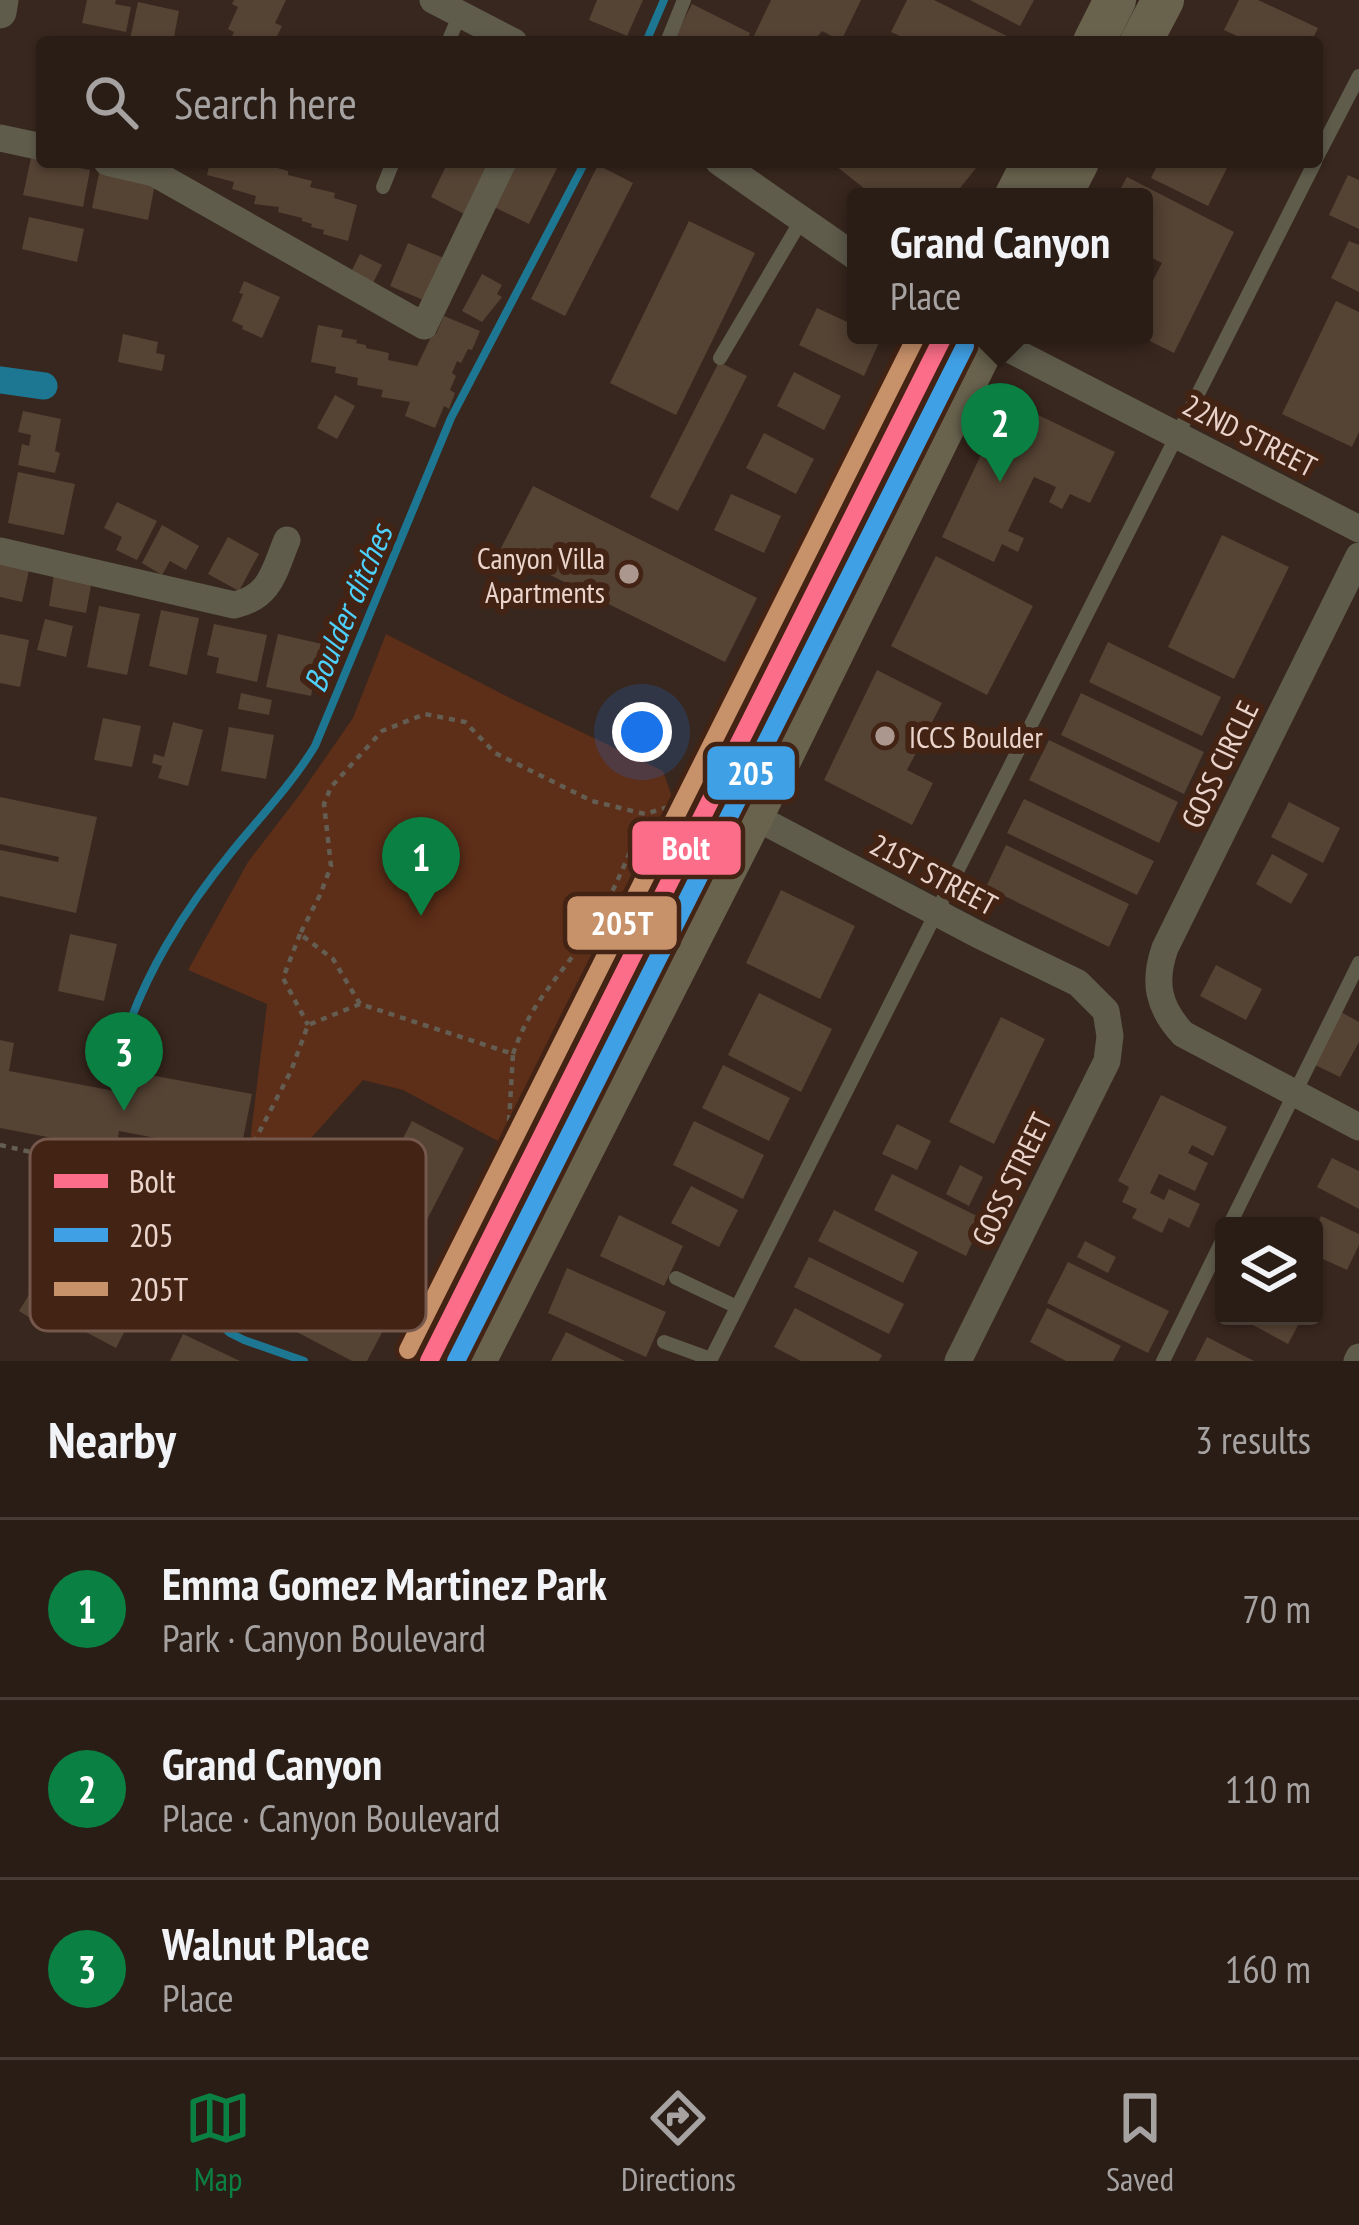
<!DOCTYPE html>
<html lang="en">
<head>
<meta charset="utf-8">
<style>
  body { margin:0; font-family:"PT Sans Narrow",sans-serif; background:#362a23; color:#f1f3f6 }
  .controls { position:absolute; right:36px; bottom:36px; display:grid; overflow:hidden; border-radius:12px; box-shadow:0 3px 9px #0004 }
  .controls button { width:108px; height:108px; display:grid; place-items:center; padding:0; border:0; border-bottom:3px solid #463b35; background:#2a1d16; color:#f1f3f6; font:60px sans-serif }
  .you { position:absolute; left:642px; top:732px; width:42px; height:42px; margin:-30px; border:9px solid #fff; border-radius:50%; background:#1a73e8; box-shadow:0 0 0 18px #1a73e833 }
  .badge { display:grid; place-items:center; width:78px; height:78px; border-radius:50%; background:#0b8043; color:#fff; font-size:39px; font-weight:700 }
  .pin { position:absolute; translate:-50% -99px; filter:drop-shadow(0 3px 6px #0008) }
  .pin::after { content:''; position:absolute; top:63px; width:42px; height:36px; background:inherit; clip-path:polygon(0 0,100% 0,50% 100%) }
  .popup { position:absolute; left:847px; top:188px; width:306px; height:156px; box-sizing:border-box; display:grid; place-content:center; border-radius:12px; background:#2a1d16; filter:drop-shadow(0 3px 9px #0005); font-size:39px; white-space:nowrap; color:#a5a2a1 }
  .popup b { font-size:45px; color:#f1f3f6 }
  .popup::after { content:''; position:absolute; left:50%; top:100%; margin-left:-24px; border:24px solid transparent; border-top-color:#2a1d16 }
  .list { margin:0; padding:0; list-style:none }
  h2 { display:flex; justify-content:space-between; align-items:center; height:156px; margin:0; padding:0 48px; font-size:51px }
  h2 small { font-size:39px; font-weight:400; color:#a5a2a1 }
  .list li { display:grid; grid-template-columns:78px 1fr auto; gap:36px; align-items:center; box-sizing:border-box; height:180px; padding:0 48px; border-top:3px solid #463b35 }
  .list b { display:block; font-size:45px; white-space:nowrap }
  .list p { margin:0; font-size:39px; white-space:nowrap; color:#a5a2a1 }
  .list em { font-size:39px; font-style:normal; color:#a5a2a1 }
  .icon { flex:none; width:66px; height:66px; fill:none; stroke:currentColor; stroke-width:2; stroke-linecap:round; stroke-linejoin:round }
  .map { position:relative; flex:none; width:1359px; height:1361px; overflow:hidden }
  .search { position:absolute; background:#2a1d16; box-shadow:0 3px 9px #0004; left:36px; right:36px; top:36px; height:132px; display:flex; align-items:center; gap:30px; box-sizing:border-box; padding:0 42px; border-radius:12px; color:#a5a2a1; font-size:45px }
  .sheet { height:696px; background:#2a1d16 }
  nav { display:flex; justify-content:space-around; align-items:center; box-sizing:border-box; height:168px; border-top:3px solid #463b35; background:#2a1d16; font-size:33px; color:#a5a2a1 }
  nav a { display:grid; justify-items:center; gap:6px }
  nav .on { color:#0b8043 }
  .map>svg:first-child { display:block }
  .green { fill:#5d2e18 }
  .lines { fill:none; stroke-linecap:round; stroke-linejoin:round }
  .stream { stroke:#1e7792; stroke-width:8 }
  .canal { stroke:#1e7792; stroke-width:27 }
  .building { fill:#554334 }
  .path { stroke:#645d52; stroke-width:4.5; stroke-dasharray:6 6; stroke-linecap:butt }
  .service { stroke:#5f5c4c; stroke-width:14 }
  .minor { stroke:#5f5c4c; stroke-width:27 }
  .tertiary { stroke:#5f5c4c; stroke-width:33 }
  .primary { stroke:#69634e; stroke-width:42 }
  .bus-1-casing { stroke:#432314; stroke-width:27 }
  .bus-2-casing { stroke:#432314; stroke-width:27 }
  .bus-3-casing { stroke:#432314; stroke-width:27 }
  .bus-1 { stroke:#fb6d88; stroke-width:18 }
  .bus-2 { stroke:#40a0e6; stroke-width:18 }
  .bus-3 { stroke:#c7916a; stroke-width:18 }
  .poi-dot { fill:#ac978e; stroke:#432314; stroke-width:4.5 }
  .labels { text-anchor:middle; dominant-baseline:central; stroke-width:12; stroke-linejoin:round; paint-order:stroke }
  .street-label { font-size:30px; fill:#ead4cb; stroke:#432314 }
  .poi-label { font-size:30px; fill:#ead4cb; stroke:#432314; text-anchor:end }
  .water-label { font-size:33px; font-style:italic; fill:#4ed0fc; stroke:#432314 }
  .key { fill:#432314; stroke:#75584b; stroke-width:3 }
  .key-label { font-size:33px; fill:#ead4cb }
  .line-badge { stroke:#432314; stroke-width:4.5 }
  .badge-label { font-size:33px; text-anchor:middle; font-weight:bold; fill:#fff }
</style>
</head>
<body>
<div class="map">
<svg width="1359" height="1361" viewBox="0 0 1359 1361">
  <rect width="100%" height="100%" fill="#38271e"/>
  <polygon class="green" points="386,634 510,698 663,771 677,811 507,1146 403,1090 363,1080 278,1175 248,1158 267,1004 188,970 248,862 301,793 353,718"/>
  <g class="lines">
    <g class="stream">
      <polyline points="646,42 664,0"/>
      <path d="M 120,1051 C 143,975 184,910 234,849 C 262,815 291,785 315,746 L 451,418 L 585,162"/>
      <polyline points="142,1162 157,1224 171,1240 185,1276 204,1309 230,1333 244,1340 304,1361"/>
    </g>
    <polyline class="canal" points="0,380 44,386"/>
  </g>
  <g class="building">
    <polygon points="87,0 116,0 115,4 131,7 126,32 82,23"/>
    <polygon points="234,0 286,0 275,23 282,26 274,42 229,42 234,32 228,29 238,7 232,4"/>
    <polygon points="597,0 643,0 627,36 589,20"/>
    <polygon points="771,0 861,0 841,41 822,31 813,42 751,42"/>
    <polygon points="907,0 934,0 1019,42 913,42 891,32"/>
    <polygon points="970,0 1034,0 1020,26"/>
    <polygon points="1239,0 1258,0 1318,28 1311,42 1250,42 1224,30"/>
    <polygon points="138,2 179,11 173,42 130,39"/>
    <polygon points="692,4 750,33 746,42 672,42"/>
    <polygon points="31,158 90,170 83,207 23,195"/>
    <polygon points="210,162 264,162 264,164 288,171 288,175 312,181 310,187 335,193 334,198 357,205 348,241 323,234 324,230 311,227 312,224 302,221 302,218 278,212 279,207 254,204 256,196 232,189 234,182 207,175"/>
    <polygon points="448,162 493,162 466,215 431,197"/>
    <polygon points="517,162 560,162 529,224 494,207"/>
    <polygon points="831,162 968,162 976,168 953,197 875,197"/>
    <polygon points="1159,162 1230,162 1208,206 1151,178"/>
    <polygon points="598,165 633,183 565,316 531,299"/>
    <polygon points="99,173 155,184 148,220 92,208"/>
    <polygon points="1348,175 1359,180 1359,229 1329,215"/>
    <polygon points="1127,177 1234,232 1174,353 1144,338 1144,297 1162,263 1144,254 1144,197 1116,197"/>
    <polygon points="29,217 84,229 77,262 22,249"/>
    <polygon points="689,221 755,253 676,415 610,383"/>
    <polygon points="1349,241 1359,245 1359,292 1331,278"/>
    <polygon points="408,243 446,259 428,302 390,286"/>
    <polygon points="360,254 382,265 370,289 348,278"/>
    <polygon points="482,274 502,285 497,294 502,297 482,322 462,311"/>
    <polygon points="244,281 280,297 262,338 242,329 243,326 232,321 243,294 239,293"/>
    <polygon points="1336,301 1359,312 1359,432 1352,447 1282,414"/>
    <polygon points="817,308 856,326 856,335 874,335 881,338 864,376 799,345"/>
    <polygon points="444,316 480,331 472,350 468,349 461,363 457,361 452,373 456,376 450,390 455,393 449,409 444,406 435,428 405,416 410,402 381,397 383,390 357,385 358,378 335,373 336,367 311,362 318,325 343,330 341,337 357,340 356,343 366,345 366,348 389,353 388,360 417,366 433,333 436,334"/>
    <polygon points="123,334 158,342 156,353 165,355 162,371 118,362"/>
    <polygon points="719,362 747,376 678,511 650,497"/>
    <polygon points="794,372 841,396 824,430 777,406"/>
    <polygon points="335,395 355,406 337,439 317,428"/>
    <polygon points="1007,400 1115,452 1090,503 1070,494 1062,509 1049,502 1056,487 1034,477 1008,531 1024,538 1018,552 1002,544 994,562 942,537"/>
    <polygon points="23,411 61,419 55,451 60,453 55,473 18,465 22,444 29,446 31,435 18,432"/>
    <polygon points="764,433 814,459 796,494 746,468"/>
    <polygon points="18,472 75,484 64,535 8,523"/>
    <polygon points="533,486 757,598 725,662 500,550"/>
    <polygon points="731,494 781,516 764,553 714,530"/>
    <polygon points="117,502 157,521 137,560 116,550 122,537 104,528"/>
    <polygon points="162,525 199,546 186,570 170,561 162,575 142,563"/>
    <polygon points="1222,535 1289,567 1234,679 1168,647"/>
    <polygon points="228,537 259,554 239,591 208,574"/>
    <polygon points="936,556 1033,606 987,695 891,646"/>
    <polygon points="0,564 29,570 22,602 0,597"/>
    <polygon points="54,574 92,580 86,613 49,606"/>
    <polygon points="99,606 140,614 127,675 87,667"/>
    <polygon points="161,610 199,618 187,675 149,666"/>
    <polygon points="45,619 73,626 66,657 37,650"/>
    <polygon points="214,624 267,635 257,682 216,673 219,658 207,655"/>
    <polygon points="0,634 29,640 20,687 0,683"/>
    <polygon points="278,634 322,644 311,696 266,687"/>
    <polygon points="1108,642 1221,697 1202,736 1089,682"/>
    <polygon points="877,670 942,703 907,770 933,783 912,825 824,780"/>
    <polygon points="241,693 272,700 269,715 238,709"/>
    <polygon points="1081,693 1204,752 1184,794 1061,735"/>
    <polygon points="103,718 141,726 132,767 94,760"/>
    <polygon points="173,722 203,730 188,786 158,778 162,766 152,763 154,754 164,757"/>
    <polygon points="229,727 274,735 266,779 221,771"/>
    <polygon points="1049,740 1178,802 1159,843 1029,780"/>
    <polygon points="0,797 97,817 76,913 0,896 0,850 58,862 59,857 0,844"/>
    <polygon points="1024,799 1154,861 1137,895 1007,833"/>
    <polygon points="1289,802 1340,828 1323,863 1271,837"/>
    <polygon points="1006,845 1129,904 1109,947 986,887"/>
    <polygon points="1272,854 1308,874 1291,904 1256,884"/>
    <polygon points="781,890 855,926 820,999 746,963"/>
    <polygon points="70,934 117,944 104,1001 58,991"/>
    <polygon points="1216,965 1262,989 1246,1020 1200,996"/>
    <polygon points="759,993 832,1029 801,1092 728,1055"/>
    <polygon points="1341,1012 1359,1022 1359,1042 1340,1077 1313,1064"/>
    <polygon points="1001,1017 1045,1039 994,1144 949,1122"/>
    <polygon points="0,1040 14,1043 9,1071 125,1093 129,1071 252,1094 240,1154 119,1131 116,1150 0,1128"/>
    <polygon points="723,1065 790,1098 769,1141 702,1108"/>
    <polygon points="1161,1095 1227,1127 1213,1156 1192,1145 1188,1153 1208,1163 1195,1191 1159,1174 1150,1193 1164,1200 1169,1189 1200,1204 1189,1228 1169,1218 1162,1233 1132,1218 1137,1209 1122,1202 1129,1187 1118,1181"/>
    <polygon points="412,1121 464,1148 397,1278 344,1251"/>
    <polygon points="694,1121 764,1155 743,1199 673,1165"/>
    <polygon points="897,1124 931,1141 917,1170 882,1154"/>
    <polygon points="1332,1158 1359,1171 1359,1209 1317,1187"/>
    <polygon points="960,1165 983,1177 969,1206 946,1194"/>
    <polygon points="892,1174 983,1219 966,1256 874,1210"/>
    <polygon points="691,1186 738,1210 719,1247 671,1223"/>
    <polygon points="834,1210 918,1252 903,1283 818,1241"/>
    <polygon points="619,1215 683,1246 664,1286 600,1256"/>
    <polygon points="1321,1216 1359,1234 1359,1245 1347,1270 1314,1255 1314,1232"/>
    <polygon points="115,1231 164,1256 116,1348 67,1322"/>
    <polygon points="1085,1241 1116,1257 1108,1273 1077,1257"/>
    <polygon points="238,1245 387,1323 367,1361 352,1361 215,1289"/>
    <polygon points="809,1257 904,1304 889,1334 794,1287"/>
    <polygon points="1068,1262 1169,1311 1148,1353 1047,1303"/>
    <polygon points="41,1264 65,1279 56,1295 61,1298 43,1326 19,1311 35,1285 30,1282"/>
    <polygon points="567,1268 666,1312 646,1357 548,1313"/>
    <polygon points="795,1308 882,1355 879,1361 801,1361 774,1347"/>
    <polygon points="1047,1308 1121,1346 1113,1361 1066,1361 1030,1342"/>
    <polygon points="1256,1316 1303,1316 1288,1344 1251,1324"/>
    <polygon points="566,1332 625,1361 551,1361"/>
    <polygon points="183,1334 240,1361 170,1361"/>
    <polygon points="1207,1337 1254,1361 1195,1361"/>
  </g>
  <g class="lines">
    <g class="path">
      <polyline points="300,934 283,978 308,1025"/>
      <path d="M 513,1054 C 532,999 559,979 588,934 C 613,896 629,855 645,814"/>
      <polyline points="509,1121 513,1054 360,1004 333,959 300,934 320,895 331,866 324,804 331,787 382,731 425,714 465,722 495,753 592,801 645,814 668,807"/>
      <polyline points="0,1145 101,1168 127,1159 170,1159 239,1171 291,1071 308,1025 360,1004"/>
    </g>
    <g class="service">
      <polyline points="448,42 460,14"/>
      <polyline points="667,42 684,0"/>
      <polyline points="1317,157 1359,76"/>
      <polyline points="383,187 393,162"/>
      <polyline points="720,358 802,219"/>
      <polyline points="1229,1226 1359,963"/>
      <polyline points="676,1278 737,1307"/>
      <polyline points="664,1342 711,1359"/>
      <polyline points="710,1361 1315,162"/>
      <polyline points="1163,1361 1224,1237"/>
    </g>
    <g class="minor">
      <polyline points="433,0 514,42"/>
      <polyline points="0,138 42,147"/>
      <polyline points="107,162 154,173 424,326 503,162"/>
      <polyline points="719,162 856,257"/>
      <polyline points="982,335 1359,529"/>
      <path d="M 0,551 L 234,605 C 271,597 274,571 287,540"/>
      <path d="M 1359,556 L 1165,948 C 1153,982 1158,1007 1183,1034 L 1359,1127"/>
      <polyline points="740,809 977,934 1078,983 1106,1011 1110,1036 1107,1061 958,1361"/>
      <polyline points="1357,1361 1359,1357"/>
    </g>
    <polyline class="tertiary" points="0,12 2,0"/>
    <g class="primary">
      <polyline points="1094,42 1115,0"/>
      <polyline points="1141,42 1163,0"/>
      <polyline points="1015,197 1033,162"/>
      <polyline points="1060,197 1078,162"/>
      <polyline points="429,1361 944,335"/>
      <polyline points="475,1361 753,815 989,335"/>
    </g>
    <g class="bus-1-casing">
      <polyline id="bus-1" points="429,1361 944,335"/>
    </g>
    <g class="bus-2-casing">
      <polyline id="bus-2" points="456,1361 965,346"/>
    </g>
    <g class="bus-3-casing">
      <polyline id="bus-3" points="408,1350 917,335"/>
    </g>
    <use href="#bus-1" class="bus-1"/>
    <use href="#bus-2" class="bus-2"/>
    <use href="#bus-3" class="bus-3"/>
  </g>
  <g class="poi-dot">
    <circle cx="629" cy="574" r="12"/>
    <circle cx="885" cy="736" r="12"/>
  </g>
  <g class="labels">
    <g class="street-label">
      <text transform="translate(1250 435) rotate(27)">22ND STREET</text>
      <text transform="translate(1219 764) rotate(-64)">GOSS CIRCLE</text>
      <text transform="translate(934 874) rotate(28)">21ST STREET</text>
      <text transform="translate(1011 1179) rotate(-64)">GOSS STREET</text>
    </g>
    <g class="poi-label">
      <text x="605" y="557">Canyon Villa<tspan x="605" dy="34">Apartments</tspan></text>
      <text x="909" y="736" text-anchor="start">ICCS Boulder</text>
    </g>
    <g class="water-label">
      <text transform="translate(347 608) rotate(-67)">Boulder ditches</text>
    </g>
  </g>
  <rect x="30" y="1139" width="396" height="192" rx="18" class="key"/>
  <rect x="54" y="1174" width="54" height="14" fill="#fb6d88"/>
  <rect x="54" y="1228" width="54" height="14" fill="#40a0e6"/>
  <rect x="54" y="1282" width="54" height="14" fill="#c7916a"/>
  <g class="key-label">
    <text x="129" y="1193">Bolt</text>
    <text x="129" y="1247">205</text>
    <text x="129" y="1301">205T</text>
  </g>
  <g class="line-badge">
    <rect x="705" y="744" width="92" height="58" rx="12" fill="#40a0e6"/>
    <rect x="630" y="819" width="113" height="58" rx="12" fill="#fb6d88"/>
    <rect x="565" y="894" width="114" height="58" rx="12" fill="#c7916a"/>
  </g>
  <g class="badge-label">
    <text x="751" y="785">205</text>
    <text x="686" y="860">Bolt</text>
    <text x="622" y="935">205T</text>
  </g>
</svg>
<div class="controls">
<button><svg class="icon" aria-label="layers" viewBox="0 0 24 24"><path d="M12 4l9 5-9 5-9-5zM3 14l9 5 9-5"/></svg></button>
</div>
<div class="you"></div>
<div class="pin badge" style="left:421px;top:916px">1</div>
<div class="pin badge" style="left:1000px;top:482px">2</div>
<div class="popup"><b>Grand Canyon</b>Place</div>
<div class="pin badge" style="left:124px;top:1111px">3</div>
<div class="search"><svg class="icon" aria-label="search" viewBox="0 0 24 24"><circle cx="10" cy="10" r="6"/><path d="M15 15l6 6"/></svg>Search here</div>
</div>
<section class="sheet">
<h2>Nearby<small>3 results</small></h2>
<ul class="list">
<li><span class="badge">1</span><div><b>Emma Gomez Martinez Park</b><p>Park · Canyon Boulevard</p></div><em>70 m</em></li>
<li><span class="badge">2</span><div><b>Grand Canyon</b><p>Place · Canyon Boulevard</p></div><em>110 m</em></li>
<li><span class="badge">3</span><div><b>Walnut Place</b><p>Place</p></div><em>160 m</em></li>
</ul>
</section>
<nav>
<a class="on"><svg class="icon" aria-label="map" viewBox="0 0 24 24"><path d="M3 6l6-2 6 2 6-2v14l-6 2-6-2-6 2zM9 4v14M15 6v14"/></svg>Map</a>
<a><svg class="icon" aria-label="directions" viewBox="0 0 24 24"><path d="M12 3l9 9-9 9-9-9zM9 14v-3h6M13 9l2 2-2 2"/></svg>Directions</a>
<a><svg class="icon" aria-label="saved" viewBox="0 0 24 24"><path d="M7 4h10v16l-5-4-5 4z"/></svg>Saved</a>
</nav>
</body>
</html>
